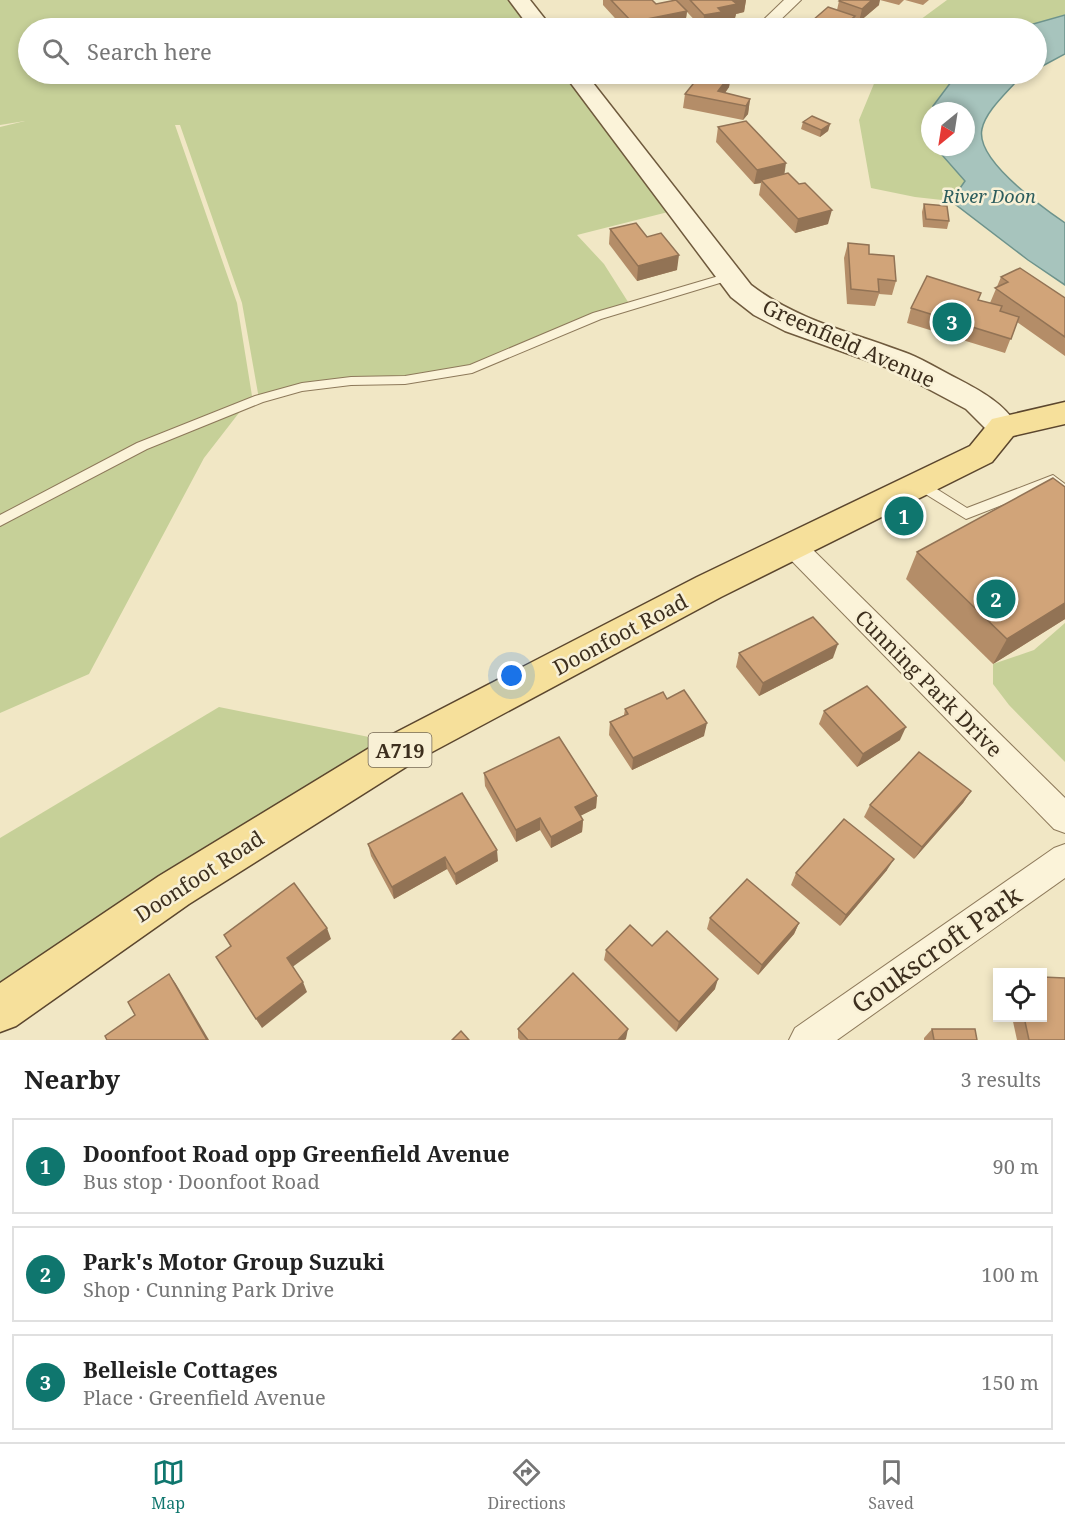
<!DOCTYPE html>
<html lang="en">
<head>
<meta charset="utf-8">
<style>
  body { margin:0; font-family:"Noto Serif",serif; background:#f6f6f6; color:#222 }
  .controls { position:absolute; right:18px; bottom:18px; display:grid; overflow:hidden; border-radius:0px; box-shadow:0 3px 9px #0003 }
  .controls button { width:54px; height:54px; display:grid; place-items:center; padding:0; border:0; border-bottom:2px solid #e0e0e0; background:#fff; color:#222; font:30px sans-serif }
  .compass { position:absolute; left:921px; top:102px; width:54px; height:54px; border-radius:50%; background:#fff; box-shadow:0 3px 9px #0003; rotate:210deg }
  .you { position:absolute; left:512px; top:676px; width:21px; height:21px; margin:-15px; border:4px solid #fff; border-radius:50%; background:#1a73e8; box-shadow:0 0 0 9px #1a73e833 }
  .badge { display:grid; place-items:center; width:39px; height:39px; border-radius:50%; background:#0f766e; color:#fff; font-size:20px; font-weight:700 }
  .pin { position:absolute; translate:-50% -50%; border:3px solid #fff; box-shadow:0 2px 6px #0006 }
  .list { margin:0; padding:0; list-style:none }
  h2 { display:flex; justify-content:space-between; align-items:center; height:78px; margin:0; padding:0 24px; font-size:26px }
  h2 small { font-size:20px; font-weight:400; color:#767676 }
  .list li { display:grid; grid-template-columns:39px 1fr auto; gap:18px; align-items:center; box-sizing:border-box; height:96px; margin:0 12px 12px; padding:0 12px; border:2px solid #e0e0e0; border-radius:0px }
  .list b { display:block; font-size:22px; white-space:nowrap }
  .list p { margin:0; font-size:20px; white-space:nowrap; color:#767676 }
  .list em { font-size:20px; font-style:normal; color:#767676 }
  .icon { flex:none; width:33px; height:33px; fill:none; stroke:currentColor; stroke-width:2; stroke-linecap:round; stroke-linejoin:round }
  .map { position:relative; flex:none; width:1065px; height:1040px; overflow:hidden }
  .search { position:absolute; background:#fff; box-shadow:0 3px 9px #0003; left:18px; right:18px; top:18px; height:66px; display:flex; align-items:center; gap:15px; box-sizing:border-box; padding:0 21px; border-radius:33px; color:#767676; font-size:22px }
  .sheet { height:402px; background:#fff }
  nav { display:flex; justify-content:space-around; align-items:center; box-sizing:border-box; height:84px; border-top:2px solid #e0e0e0; background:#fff; font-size:16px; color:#767676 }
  nav a { display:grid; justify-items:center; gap:3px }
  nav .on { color:#0f766e }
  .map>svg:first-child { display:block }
  .green { fill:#c6d098 }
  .water { fill:#a7c4bd; stroke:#6d938c; stroke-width:1.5 }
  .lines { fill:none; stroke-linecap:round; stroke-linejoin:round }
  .lane-casing { stroke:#8d795a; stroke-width:2 }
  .street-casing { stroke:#8d795a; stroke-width:2 }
  .secondary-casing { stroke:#6f5a3d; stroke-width:3 }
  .primary-casing { stroke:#5b462e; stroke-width:3 }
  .lane { fill:#fbf3d9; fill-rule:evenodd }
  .street { fill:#fbf3d9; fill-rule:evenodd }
  .secondary { fill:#fbf3d9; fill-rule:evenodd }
  .primary { fill:#f6e09b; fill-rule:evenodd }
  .wall { fill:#b48d68 }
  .shaded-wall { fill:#927355 }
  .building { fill:#d1a479; stroke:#927355; stroke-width:1.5 }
  .labels { text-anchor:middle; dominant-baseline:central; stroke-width:5; stroke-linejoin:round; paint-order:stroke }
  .far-water-label { font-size:18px; font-style:italic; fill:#2d5d5d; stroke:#f8f0d5 }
  .shield { fill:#f8f0d5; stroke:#756955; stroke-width:1.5 }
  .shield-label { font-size:20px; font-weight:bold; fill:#3d2f1e }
  .street-label { font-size:21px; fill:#3d2f1e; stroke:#f8f0d5 }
  .near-street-label { font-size:26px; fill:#3d2f1e; stroke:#f8f0d5 }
</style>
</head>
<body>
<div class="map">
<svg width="1065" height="1040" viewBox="0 0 1065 1040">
  <rect width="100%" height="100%" fill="#f1e7c5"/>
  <g class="green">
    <polygon points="0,0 519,0 541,28 28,28 28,74 575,74 680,209 577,235 604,264 630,305 472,369 405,379 351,381 259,399 242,303 180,125 175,125 237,303 252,396 204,458 89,674 0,713 0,127 25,121 0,125"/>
    <polygon points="947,0 1065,0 1065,15 1019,28 909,28"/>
    <polygon points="878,74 957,74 933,106 933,111 930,111 930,147 940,147 942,155 965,181 951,201 915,197 871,188 859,120"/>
    <polygon points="1065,623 1065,762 1009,705 993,684 993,664 1034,650"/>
    <polygon points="219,707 399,743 0,1002 0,838"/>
  </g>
  <g class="water">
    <polygon points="1065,15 1065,54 1037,69 1036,28 1019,28"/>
    <path d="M 957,74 L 1027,74 L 1021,76 C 1009,91 986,110 982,129 C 975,160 1042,207 1065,223 L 1065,285 L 1028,260 L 951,201 L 965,181 L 942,155 L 940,147 L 966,147 L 966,111 L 933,111 L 933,106 Z"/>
  </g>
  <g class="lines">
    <g class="lane-casing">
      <g id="lane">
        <polygon points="729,273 733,275 733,279 601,319 472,373 405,384 351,385 302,391 263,402 147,449 0,526 0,515 137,443 255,396 302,383 351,377 405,376 470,365 593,313"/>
        <polygon points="1053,475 1065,484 1065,497 1060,496 1051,486 966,519 914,487 912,484 914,481 924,481 967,508"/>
      </g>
    </g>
    <g class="street-casing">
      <g id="street">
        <polygon points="784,0 801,0 772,28 755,28"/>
        <polygon points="572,74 610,74 607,78 578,82 572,81 569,77"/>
        <polygon points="793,536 802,539 1065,798 1065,833 1054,829 784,553 780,546 784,539"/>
        <polygon points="1065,844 1065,878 837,1040 789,1040 795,1028 1054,848"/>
      </g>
    </g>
    <g class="secondary-casing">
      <g id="secondary">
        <polygon points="509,0 530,0 552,28 530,28"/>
        <path d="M 564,74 L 586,74 L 751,285 C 798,321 855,333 909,354 C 926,361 942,371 958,379 C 981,391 1005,404 1018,427 L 1014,435 L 1003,438 L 992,435 L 966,409 L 891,369 L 785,331 L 754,315 L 731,297 Z"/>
      </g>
    </g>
    <g class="primary-casing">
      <polygon id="primary" points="1065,402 1065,424 1013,436 992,462 721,597 417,760 189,904 16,1026 0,1032 0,983 159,876 389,736 697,577 970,446 992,419"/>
    </g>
    <use href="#lane" class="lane"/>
    <use href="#street" class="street"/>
    <use href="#secondary" class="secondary"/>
    <use href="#primary" class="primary"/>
  </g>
  <g class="wall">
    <polygon points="603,0 652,0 656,4 676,0 746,0 744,12 736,14 735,18 721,21 721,25 704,28 702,28 687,12 685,25 666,28 624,28 603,5"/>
    <polygon points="880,0 904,0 899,5"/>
    <polygon points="905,0 929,0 923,5"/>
    <polygon points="839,1 879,5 859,22 854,21 852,28 805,28 805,27 837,10"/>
    <polygon points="701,74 756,74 755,79 741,84 731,76 729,87 725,93 750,99 748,114 743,120 683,108 685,94"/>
    <polygon points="803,122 830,124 828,131 820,137 801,129"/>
    <polygon points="718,127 784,174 828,224 795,233 759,195 761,183 754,184 716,142"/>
    <polygon points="924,204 949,221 947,229 923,227 922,212"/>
    <polygon points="610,229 677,270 637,281 609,244"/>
    <polygon points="848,243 869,254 896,281 892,295 879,294 875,306 847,304 844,258"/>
    <polygon points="1001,277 1065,298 1065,356 1017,322 1005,353 907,323 911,308 979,300 990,303"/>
    <polygon points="1065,487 1065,619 993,664 906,579 917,552"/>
    <polygon points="739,653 833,658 759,696 736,667"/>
    <polygon points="667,699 704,736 632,770 609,735 610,722 624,715 625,709"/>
    <polygon points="824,711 900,740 857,767 819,724"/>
    <polygon points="484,773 597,796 596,808 580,816 583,820 582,832 551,848 540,830 516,842 485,786"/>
    <polygon points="971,791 963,803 914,859 864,817 870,805"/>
    <polygon points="368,844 498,861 456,885 447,869 394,899 371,856"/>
    <polygon points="887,870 840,926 791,885 796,873"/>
    <polygon points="710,918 799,923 794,934 758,975 707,929"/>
    <polygon points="652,946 715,989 676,1032 604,960 606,950"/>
    <polygon points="1012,1017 1042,1017 1065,1040 1017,1040"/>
    <polygon points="518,1029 626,1039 624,1040 520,1040 518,1038"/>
    <polygon points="932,1029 977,1040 924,1040 924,1038"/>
  </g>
  <g class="shaded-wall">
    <polygon points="739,0 746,0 744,12 736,14 735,18 721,21 721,25 703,28 704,15 733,1"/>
    <polygon points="872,0 880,0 879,5 859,22 862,9"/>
    <polygon points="687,11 685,25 666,28 631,28 632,22"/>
    <polygon points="855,16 852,28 841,28"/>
    <polygon points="731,74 729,87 719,101 718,91"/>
    <polygon points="752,74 756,74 755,79 741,84 742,77"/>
    <polygon points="750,99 748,114 743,120 746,106"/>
    <polygon points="830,124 828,131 820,137 821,130"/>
    <polygon points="786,163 784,177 761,180 761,183 754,184 757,170"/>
    <polygon points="832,210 828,224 795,233 798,219"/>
    <polygon points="679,255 677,270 637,281 638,266"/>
    <polygon points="1065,603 1065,619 993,664 1007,639"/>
    <polygon points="838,644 833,658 759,696 763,683"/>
    <polygon points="707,723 704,736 632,770 633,758"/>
    <polygon points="906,727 900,740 857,767 863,754"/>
    <polygon points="971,791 963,803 914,859 922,847"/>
    <polygon points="597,796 596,808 574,819 575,807"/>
    <polygon points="540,818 540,830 516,842 516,830"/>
    <polygon points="583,820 582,832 551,848 551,837"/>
    <polygon points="497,850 498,861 456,885 455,874"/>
    <polygon points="445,857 447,869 394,899 392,887"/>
    <polygon points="894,859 887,870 840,926 846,915"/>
    <polygon points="799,923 794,934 758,975 762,965"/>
    <polygon points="327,928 331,939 291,968 287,958"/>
    <polygon points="169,974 176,984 209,1040 207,1040"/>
    <polygon points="718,979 715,989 676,1032 679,1022"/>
    <polygon points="303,982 307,992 262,1028 256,1019"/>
    <polygon points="628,1029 626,1039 624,1040 618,1040"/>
  </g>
  <g class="building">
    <polygon points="611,0 652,0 656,4 676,0 687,11 632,22"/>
    <polygon points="690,0 739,0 733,1 737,4 718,8 722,12 704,15"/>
    <polygon points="840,0 872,0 862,9 839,1"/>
    <polygon points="828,7 855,16 841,28 811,28 805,27"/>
    <polygon points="701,74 731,74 718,91 750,99 746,106 685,94"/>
    <polygon points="737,74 752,74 742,77"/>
    <polygon points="812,116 830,124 821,130 803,122"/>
    <polygon points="746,121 786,163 757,170 718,127"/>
    <polygon points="788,173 799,184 805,183 832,210 798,219 761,180"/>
    <polygon points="924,204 947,206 949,221 926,219"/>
    <polygon points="636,223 647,237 661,233 679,255 638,266 610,229"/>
    <polygon points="848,243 869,245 869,254 894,256 896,281 878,279 879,292 851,289"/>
    <polygon points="1020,268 1065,298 1065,337 995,288 1008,282 1001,277"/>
    <polygon points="927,276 981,293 978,300 1002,306 1000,311 1019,317 1011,339 911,308"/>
    <polygon points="1053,478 1065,487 1065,603 1007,639 917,552"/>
    <polygon points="813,617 838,644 763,683 739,653"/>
    <polygon points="867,686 906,727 863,754 824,711"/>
    <polygon points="684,690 707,723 633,758 610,722 628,714 625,709 663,692 667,699"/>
    <polygon points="559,737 597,796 575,807 583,820 551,837 540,818 516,830 484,773"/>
    <polygon points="919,752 971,791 922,847 870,805"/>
    <polygon points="462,793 497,850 455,874 445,857 392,887 368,844"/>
    <polygon points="844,819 894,859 846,915 796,873"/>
    <polygon points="747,879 799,923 762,965 710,918"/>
    <polygon points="294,883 327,928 287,958 303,982 256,1019 216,957 231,946 224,935"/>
    <polygon points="630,925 652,946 667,931 718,979 679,1022 606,950"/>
    <polygon points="573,973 628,1029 618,1040 528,1040 518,1029"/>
    <polygon points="169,974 207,1040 107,1040 105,1036 135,1015 128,1002"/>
    <polygon points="1042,977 1065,978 1065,1040 1029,1040 1024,1017 1042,1017"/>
    <polygon points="932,1029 975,1029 977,1040 934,1040"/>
    <polygon points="461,1031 469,1040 452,1040"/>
  </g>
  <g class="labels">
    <g class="far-water-label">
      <text x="989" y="196">River Doon</text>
    </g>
    <rect class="shield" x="368.5" y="733" width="63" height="34" rx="4.5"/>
    <g class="shield-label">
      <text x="400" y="750">A719</text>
    </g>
    <g class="street-label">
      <text transform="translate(849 343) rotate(24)">Greenfield Avenue</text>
      <text transform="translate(620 634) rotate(-28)">Doonfoot Road</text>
      <text transform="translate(929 683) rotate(45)">Cunning Park Drive</text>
      <text transform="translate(199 876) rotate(-33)">Doonfoot Road</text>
    </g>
    <g class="near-street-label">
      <text transform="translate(936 949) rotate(-35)">Goukscroft Park</text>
    </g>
  </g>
</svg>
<div class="controls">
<button><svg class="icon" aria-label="locate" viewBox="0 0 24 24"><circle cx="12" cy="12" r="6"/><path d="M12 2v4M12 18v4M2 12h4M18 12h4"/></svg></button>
</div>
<svg class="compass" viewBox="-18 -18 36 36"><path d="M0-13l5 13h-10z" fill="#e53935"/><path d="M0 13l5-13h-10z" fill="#767676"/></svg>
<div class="you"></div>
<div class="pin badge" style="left:904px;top:516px">1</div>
<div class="pin badge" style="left:996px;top:599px">2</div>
<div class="pin badge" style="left:952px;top:322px">3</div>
<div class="search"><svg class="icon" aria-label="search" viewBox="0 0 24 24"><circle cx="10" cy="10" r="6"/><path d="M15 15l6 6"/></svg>Search here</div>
</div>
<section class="sheet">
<h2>Nearby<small>3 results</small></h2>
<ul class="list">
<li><span class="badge">1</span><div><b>Doonfoot Road opp Greenfield Avenue</b><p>Bus stop · Doonfoot Road</p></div><em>90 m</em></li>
<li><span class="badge">2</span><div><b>Park's Motor Group Suzuki</b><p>Shop · Cunning Park Drive</p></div><em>100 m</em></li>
<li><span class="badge">3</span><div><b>Belleisle Cottages</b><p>Place · Greenfield Avenue</p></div><em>150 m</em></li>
</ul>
</section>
<nav>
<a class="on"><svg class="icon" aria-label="map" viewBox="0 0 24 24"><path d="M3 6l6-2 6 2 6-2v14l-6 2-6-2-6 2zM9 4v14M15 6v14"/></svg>Map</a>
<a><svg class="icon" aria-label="directions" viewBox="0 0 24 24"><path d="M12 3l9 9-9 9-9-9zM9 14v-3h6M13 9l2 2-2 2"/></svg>Directions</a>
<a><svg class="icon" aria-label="saved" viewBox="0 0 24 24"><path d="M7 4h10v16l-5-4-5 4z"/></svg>Saved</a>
</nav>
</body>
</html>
